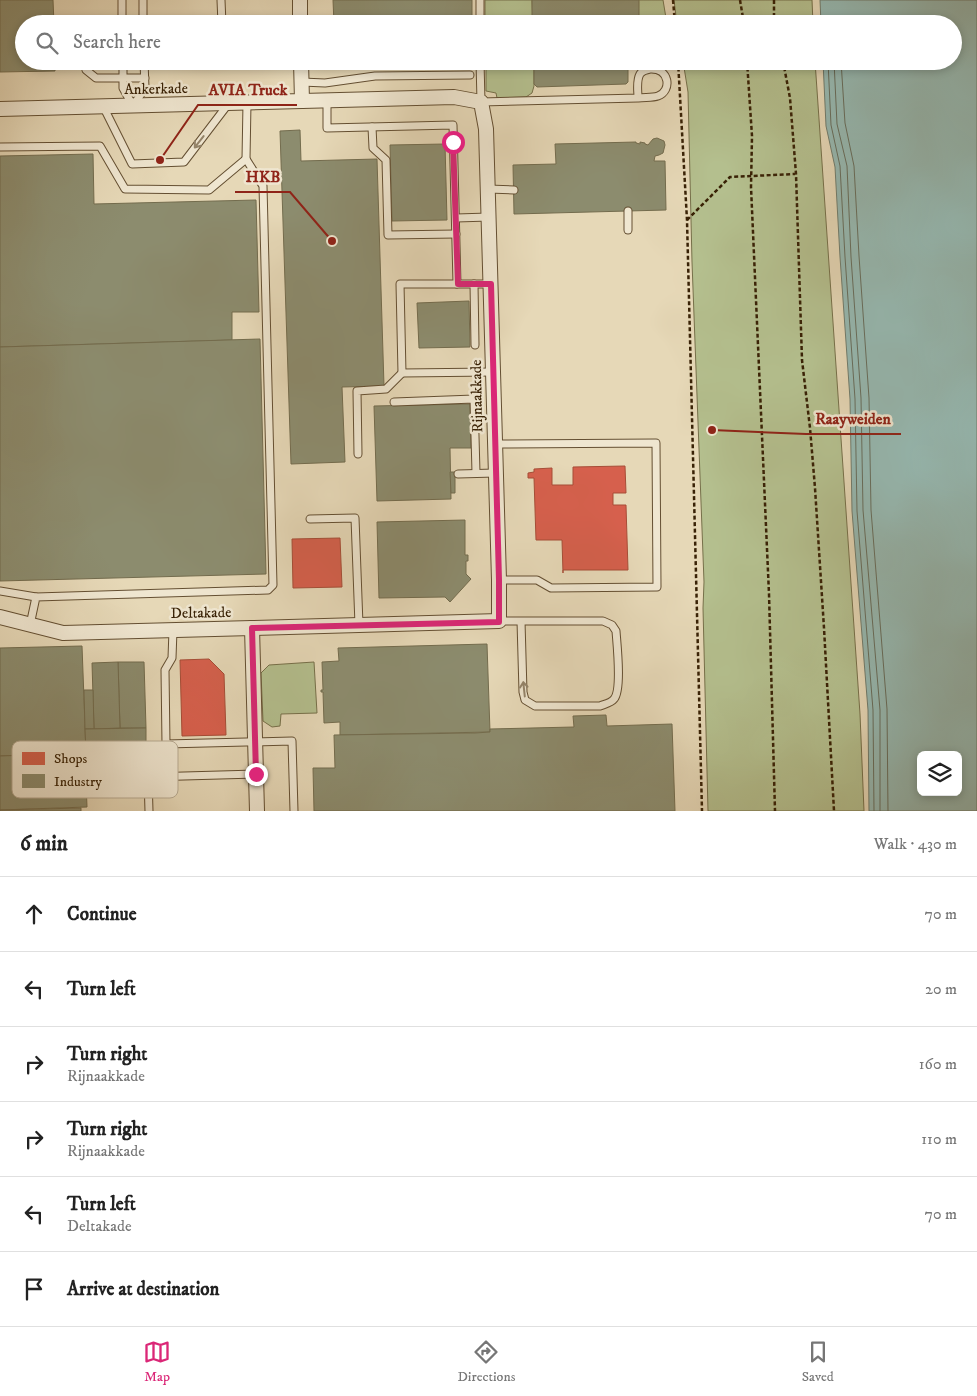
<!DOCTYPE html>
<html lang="en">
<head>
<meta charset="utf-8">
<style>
  body { margin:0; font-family:"IM FELL DW Pica",serif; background:#f6f6f6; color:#222 }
  .controls { position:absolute; right:15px; bottom:15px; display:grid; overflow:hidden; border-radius:8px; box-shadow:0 2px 8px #0003 }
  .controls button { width:45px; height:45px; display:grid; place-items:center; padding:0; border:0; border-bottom:1px solid #e0e0e0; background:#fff; color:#222; font:25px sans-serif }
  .stop { position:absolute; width:15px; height:15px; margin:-11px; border:4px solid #db2777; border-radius:50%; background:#fff }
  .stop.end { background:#db2777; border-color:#fff; box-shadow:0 1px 5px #0008 }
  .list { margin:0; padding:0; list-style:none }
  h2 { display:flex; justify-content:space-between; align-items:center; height:65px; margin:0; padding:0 20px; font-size:21px }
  h2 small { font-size:16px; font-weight:400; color:#767676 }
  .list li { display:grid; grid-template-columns:32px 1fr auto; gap:15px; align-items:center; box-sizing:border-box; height:75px; padding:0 20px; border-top:1px solid #e0e0e0 }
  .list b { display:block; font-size:19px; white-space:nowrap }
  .list p { margin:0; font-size:16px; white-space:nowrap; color:#767676 }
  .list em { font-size:16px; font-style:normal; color:#767676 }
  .icon { flex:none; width:28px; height:28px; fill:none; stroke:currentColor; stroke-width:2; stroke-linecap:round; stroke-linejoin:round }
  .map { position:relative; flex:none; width:977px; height:811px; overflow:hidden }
  .search { position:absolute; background:#fff; box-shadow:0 2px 8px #0003; left:15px; right:15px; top:15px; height:55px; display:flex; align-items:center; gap:12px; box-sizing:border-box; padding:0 18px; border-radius:28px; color:#767676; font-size:19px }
  .sheet { height:515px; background:#fff }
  nav { display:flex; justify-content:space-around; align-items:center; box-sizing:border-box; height:70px; border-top:1px solid #e0e0e0; background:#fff; font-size:14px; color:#767676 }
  nav a { display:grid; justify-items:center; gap:2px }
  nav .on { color:#db2777 }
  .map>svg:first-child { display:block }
  .green { fill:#b4bf8e; stroke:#76704a }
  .water { fill:#96b9b2; stroke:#707c6d; fill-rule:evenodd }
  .shops { fill:#d6604d; stroke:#a74d37 }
  .industry { fill:#8c8c6e; stroke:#736c4e }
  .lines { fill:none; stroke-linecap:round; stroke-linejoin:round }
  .shore { stroke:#676d5c; stroke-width:1 }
  .service-casing { stroke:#644f32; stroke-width:9 }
  .minor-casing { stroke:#644f32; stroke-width:16 }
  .path { stroke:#382105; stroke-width:2.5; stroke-dasharray:4 2.5; stroke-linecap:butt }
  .service { stroke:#efe6d0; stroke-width:7 }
  .minor { stroke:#efe6d0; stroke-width:14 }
  .oneway { stroke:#94846a }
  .route { stroke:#db2777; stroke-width:6 }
  .labels { text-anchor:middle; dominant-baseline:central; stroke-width:5; stroke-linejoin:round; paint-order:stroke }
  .street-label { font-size:15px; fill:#382105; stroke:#efe6d0 }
  .key { fill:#efe6d0; stroke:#b8ab93; stroke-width:1 }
  .key-label { font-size:14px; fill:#382105 }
  .leader { fill:none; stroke:#8f2418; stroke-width:2 }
  .callout-dot { fill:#8f2418; stroke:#efe6d0; stroke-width:2 }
  .callout-label { font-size:16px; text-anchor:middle; font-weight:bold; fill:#8f2418; stroke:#efe6d0; stroke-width:5; stroke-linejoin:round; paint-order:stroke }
</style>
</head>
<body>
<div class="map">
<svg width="977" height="811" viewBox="0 0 977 811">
  <rect width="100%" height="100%" fill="#e6d8b7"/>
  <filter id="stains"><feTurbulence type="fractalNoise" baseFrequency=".004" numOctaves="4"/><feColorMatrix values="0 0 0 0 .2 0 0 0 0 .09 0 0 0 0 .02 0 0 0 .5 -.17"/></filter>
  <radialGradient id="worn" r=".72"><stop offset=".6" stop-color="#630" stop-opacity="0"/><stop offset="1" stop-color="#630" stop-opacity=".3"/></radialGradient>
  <g class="green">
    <polygon points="485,0 532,0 533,24 485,24"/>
    <polygon points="637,0 663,0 667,24 657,24 656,21 638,22"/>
    <polygon points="674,0 812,0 813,24 677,24"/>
    <polygon points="486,61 534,61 534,86 532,93 526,97 497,98 496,93 486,91"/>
    <polygon points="683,61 815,61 860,714 864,811 708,811 703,608 704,582 692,262 688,92"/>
    <polygon points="314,662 317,713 281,714 280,726 272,727 263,721 261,673 269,665"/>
  </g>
  <path class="water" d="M 820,0 L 977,0 L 977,811 L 869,811 L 868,710 L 852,511 L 850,399 L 840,257 L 835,167 L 826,126 L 823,61 L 953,61 L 953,24 L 821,24 ZM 921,755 L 958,755 L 958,792 L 921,792 Z"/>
  <g class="shops">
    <polygon points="625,466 626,493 613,493 613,505 626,505 628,570 563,570 563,573 562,540 536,540 534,478 528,478 528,473 534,472 534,469 552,468 552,485 573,485 573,467"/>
    <polygon points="340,538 342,587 293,588 292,539"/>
    <polygon points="209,659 224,674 226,735 182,736 180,660"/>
  </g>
  <g class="industry">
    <polygon points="0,0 53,0 54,24 24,24 24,61 55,61 55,71 0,72"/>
    <polygon points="333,0 472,0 472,24 334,24"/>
    <polygon points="532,0 639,0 639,22 657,22 657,24 532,24"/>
    <polygon points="534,61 628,61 628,82 626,84 537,87 534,84"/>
    <polygon points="300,130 301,161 377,159 384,386 342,387 345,462 291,464 280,131"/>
    <polygon points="657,138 664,141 665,145 663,153 659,155 655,156 654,161 665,161 666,210 514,214 513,165 556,164 555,144 636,142 636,143 640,144 640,142 645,143 645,144 648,145 653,139"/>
    <polygon points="445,144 447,220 392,221 390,145"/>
    <polygon points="93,154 94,204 256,200 259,312 232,312 232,340 0,347 0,156"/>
    <polygon points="469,301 470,347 419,348 417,303"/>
    <polygon points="260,339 266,574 0,581 0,347"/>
    <polygon points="470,404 471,448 450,448 451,499 377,501 374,406"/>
    <polygon points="450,472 455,472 455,493 451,493"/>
    <polygon points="465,520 465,555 468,555 468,561 466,561 466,574 471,579 450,602 445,597 379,598 377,522"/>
    <polygon points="487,644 490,732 340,735 340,722 324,723 323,692 321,692 321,690 323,690 322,662 339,661 338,648"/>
    <polygon points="82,646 86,753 0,756 0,648"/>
    <polygon points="118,662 144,662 146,728 120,728"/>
    <polygon points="118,662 120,728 94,729 92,663"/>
    <polygon points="84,690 93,690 94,729 85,729"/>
    <polygon points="606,715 607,726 672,724 675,811 314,811 313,768 335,768 334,735 475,733 490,732 490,729 574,727 573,716"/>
    <polygon points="146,728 146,752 86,753 85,729"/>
    <polygon points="85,753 87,807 0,810 0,756"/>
    <polygon points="81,808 81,811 0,811 0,810"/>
  </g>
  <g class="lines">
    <g class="shore">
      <polyline points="828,61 831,125 840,166 845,257 855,399 857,511 873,710 874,811"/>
      <polyline points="834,61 837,124 847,166 851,257 861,398 863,510 880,710 880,811"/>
      <polyline points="841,61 845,123 854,166 859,256 869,398 871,510 887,709 888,811"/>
    </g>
    <g class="service-casing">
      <g id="service">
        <polyline points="122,0 122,24"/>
        <polyline points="143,0 143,24"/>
        <polyline points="221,0 222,24"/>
        <polyline points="480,0 480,24"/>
        <polyline points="123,61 123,88 133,106 145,88 144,61"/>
        <polyline points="223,61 223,62"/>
        <path d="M 480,61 L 481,102 L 638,98 C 645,97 652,98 658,96 C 672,91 670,68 650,69 C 645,70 642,71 640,74 C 636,81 638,90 638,98"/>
        <polyline points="86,70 96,78 145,78"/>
        <polyline points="302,82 325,83 375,76 470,75"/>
        <polyline points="327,100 327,128 453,125 457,284"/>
        <polyline points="103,106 132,164 184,162 229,103"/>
        <polyline points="372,127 373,148 386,160 388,235 456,234"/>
        <polyline points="0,147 100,146 125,189 209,190 246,159"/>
        <polyline points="488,189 514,190"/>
        <polyline points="628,211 628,230"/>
        <polyline points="456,218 489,217"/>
        <polyline points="474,284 475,345"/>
        <polyline points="491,284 400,284 402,373 493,372"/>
        <polyline points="394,402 474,399 476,473"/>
        <polyline points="494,444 656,443 657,587 551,588 537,580 499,580"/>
        <polyline points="358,454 357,391 386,389 402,373"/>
        <polyline points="458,474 495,473"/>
        <polyline points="310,519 355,518 359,625"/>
        <polyline points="0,591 36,597"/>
        <path d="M 499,621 L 603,621 L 612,625 L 616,631 C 617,645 622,690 614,699 C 611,703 605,704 600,706 L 535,706 L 525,700 L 523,692 L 521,621"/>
        <polyline points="30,625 36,597 268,590 273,585 263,186 246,159 247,103"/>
        <polyline points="173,630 172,658 165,670 166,744 292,741 294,811"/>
        <polyline points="149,811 148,777 256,774"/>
      </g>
    </g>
    <g class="minor-casing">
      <g id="minor">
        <polyline points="300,0 300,24"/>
        <polyline points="0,109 302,101 301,61"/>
        <polyline points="0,617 63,633 252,628 257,811"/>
        <polyline points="252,628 499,621 499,580 486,129 481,102 454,97 302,101"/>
      </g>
    </g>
    <g class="path">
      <polyline points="673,0 675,24"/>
      <polyline points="740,0 744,24"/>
      <polyline points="774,0 774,24"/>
      <polyline points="678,61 687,220 702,811"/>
      <polyline points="747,61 752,136 751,187 769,594 775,811"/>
      <polyline points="783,61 790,98 796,174 802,360 810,428 815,488 824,628 834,811"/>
      <polyline points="687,220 730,177 795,174"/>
    </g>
    <use href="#service" class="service"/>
    <use href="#minor" class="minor"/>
  </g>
  <defs><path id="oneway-shaft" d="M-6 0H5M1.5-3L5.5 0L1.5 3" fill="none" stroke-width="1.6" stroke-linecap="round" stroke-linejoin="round" transform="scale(1.25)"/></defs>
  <g class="oneway">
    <use href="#oneway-shaft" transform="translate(199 142) rotate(128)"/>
    <use href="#oneway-shaft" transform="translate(524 689) rotate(-96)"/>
  </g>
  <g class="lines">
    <polyline class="route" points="256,774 252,628 499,622 499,580 491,284 458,284 453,142"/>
  </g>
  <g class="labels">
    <g class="street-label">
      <text transform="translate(156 89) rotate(-1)">Ankerkade</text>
      <text transform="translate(477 396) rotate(-91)">Rijnaakkade</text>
      <text transform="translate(201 613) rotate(-1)">Deltakade</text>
    </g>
  </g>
  <rect x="12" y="741" width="166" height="57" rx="8" class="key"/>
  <rect x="22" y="752" width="23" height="13" fill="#d6604d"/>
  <rect x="22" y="774" width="23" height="14" fill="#8c8c6e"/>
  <g class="key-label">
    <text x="54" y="763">Shops</text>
    <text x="54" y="786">Industry</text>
  </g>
  <path class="leader" d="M160 160L198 105H297M332 241L290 192H235M712 430L806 434H901"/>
  <g class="callout-dot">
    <circle cx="160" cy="160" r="5"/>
    <circle cx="332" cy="241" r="5"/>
    <circle cx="712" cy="430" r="5"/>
  </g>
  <g class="callout-label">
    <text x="248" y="95">AVIA Truck</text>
    <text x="263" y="182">HKB</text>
    <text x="853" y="424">Raayweiden</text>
  </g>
  <rect width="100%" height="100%" filter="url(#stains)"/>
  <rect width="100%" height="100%" fill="url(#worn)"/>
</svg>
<div class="controls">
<button><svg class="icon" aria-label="layers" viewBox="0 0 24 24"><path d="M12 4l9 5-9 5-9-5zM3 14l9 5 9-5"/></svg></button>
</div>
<div class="stop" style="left:453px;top:142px"></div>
<div class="stop end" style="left:256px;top:774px"></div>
<div class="search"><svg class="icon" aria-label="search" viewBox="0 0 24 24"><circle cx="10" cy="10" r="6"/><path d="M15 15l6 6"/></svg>Search here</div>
</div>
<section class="sheet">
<h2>6 min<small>Walk · 430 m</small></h2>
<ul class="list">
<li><svg class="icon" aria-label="ahead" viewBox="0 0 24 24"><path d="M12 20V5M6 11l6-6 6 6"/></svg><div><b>Continue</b></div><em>70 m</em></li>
<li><svg class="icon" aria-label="left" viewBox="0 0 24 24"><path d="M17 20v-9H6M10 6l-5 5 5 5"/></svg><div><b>Turn left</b></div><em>20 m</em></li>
<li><svg class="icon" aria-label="right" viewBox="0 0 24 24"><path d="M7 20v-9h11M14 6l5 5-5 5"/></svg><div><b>Turn right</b><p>Rijnaakkade</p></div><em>160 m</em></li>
<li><svg class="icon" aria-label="right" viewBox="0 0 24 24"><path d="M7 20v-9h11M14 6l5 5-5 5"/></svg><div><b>Turn right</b><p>Rijnaakkade</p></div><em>110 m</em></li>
<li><svg class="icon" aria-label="left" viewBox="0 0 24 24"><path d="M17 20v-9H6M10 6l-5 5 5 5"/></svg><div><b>Turn left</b><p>Deltakade</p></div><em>70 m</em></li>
<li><svg class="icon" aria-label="arrive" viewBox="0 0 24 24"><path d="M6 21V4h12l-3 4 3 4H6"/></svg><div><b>Arrive at destination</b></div></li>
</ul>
</section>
<nav>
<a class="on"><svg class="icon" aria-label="map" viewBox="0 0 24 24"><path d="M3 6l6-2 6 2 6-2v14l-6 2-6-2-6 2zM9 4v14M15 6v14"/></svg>Map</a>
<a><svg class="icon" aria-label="directions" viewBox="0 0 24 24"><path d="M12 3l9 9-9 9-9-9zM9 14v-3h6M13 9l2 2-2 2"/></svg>Directions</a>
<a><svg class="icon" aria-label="saved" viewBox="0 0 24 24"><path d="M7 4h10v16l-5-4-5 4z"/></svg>Saved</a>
</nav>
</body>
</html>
